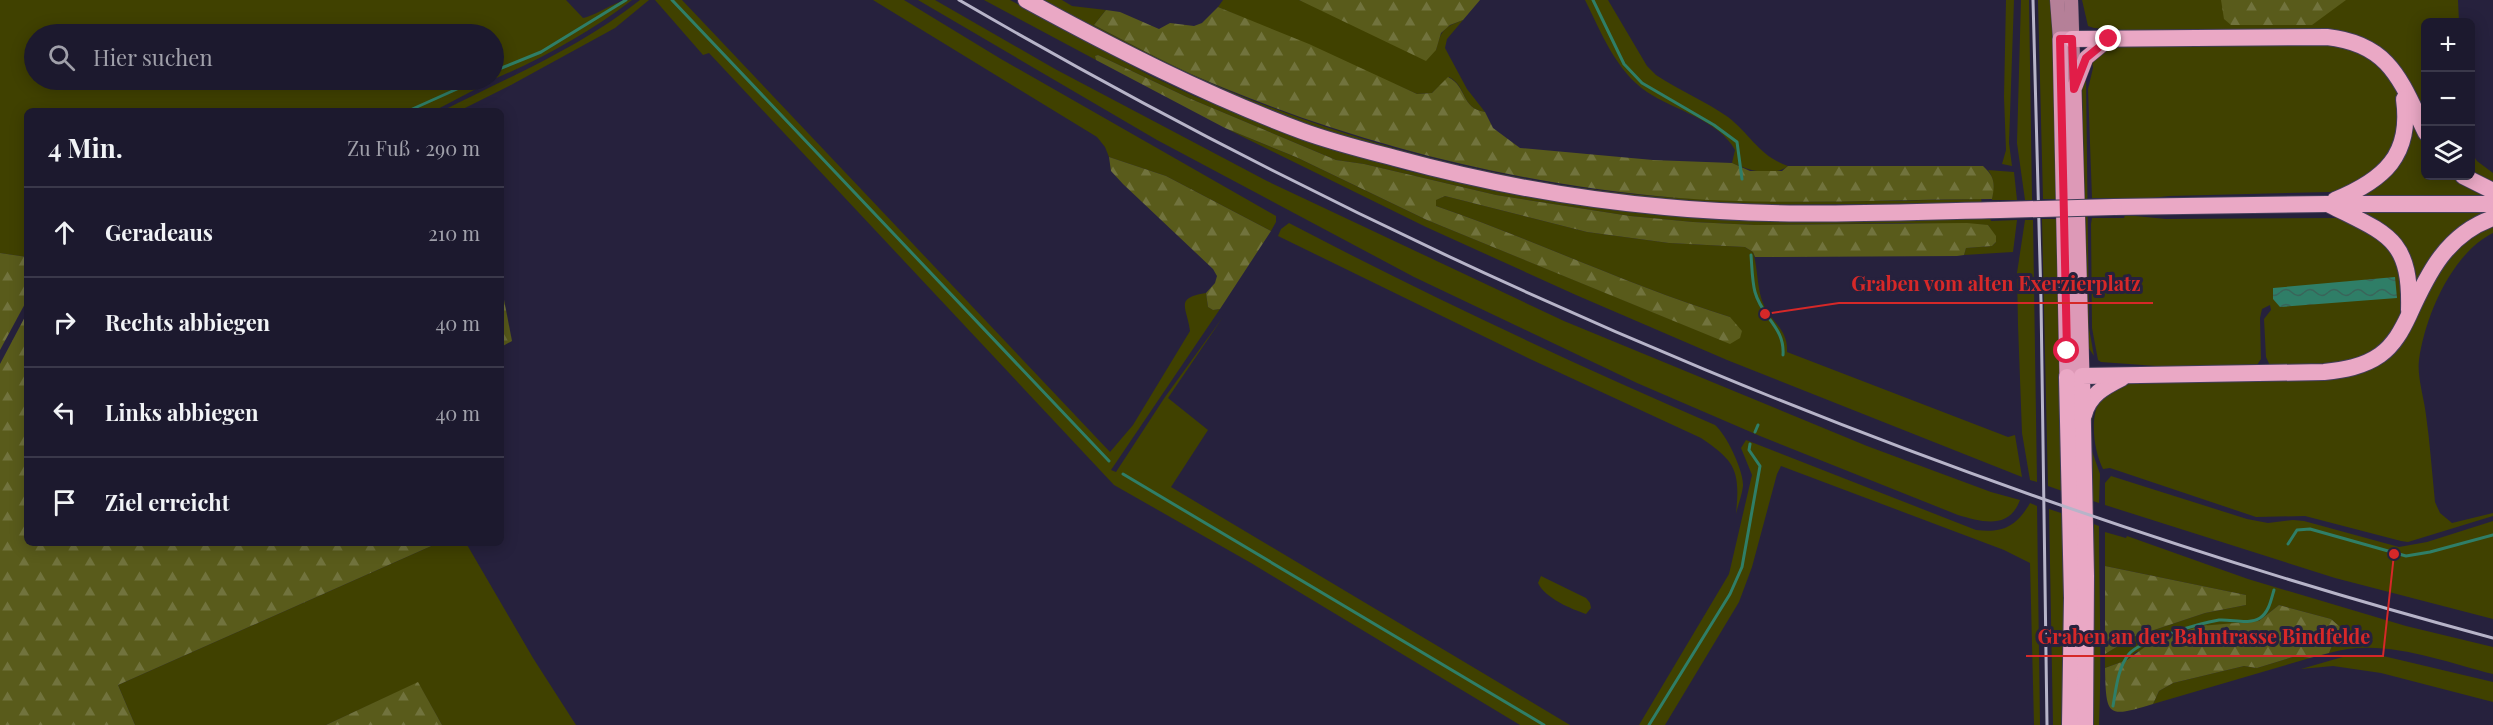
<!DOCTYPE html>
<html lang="de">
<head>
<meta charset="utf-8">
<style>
  body { margin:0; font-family:"Playfair Display",serif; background:#252236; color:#f1f3f6 }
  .controls { position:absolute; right:18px; top:18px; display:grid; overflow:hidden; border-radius:9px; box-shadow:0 3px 15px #0003 }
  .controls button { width:54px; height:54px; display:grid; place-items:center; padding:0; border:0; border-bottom:2px solid #3a384a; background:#1c192e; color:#f1f3f6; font:30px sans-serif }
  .stop { position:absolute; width:18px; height:18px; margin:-14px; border:4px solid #e11d48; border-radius:50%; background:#fff }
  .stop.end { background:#e11d48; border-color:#fff; box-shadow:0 2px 6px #0008 }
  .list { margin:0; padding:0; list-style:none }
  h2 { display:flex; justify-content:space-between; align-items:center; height:78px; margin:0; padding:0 24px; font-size:26px }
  h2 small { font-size:20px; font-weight:400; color:#a0a0aa }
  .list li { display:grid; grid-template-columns:39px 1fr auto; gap:18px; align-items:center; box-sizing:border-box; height:90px; padding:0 24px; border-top:2px solid #3a384a }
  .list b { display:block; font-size:22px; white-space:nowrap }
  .list em { font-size:20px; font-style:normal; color:#a0a0aa }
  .icon { flex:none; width:33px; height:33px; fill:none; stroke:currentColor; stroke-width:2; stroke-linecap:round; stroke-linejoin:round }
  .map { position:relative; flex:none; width:2493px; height:725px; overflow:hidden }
  .search { position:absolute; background:#1c192e; box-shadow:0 3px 15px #0003; left:24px; top:24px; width:480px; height:66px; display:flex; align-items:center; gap:15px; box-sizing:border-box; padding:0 21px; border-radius:33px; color:#a0a0aa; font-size:22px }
  .panel { position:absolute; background:#1c192e; box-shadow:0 3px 15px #0003; left:24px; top:108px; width:480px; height:438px; border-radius:9px }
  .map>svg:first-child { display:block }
  .grass { fill:#404100 }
  .forest { fill:url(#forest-firs) }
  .water { fill:url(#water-waves) }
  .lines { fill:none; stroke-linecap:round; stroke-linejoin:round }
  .stream { stroke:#2f7e67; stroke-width:3 }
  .secondary-casing { stroke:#413d58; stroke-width:15 }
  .primary-casing { stroke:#413d58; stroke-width:16 }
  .trunk-casing { stroke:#413d58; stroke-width:18 }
  .secondary { stroke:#b58098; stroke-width:14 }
  .primary { stroke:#dd99b7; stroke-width:15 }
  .trunk { stroke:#eaa8c5; stroke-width:16 }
  .rail { stroke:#b7b4c9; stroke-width:3 }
  .trunk-bridge-casing { stroke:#413d58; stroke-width:18; stroke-linecap:butt }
  .trunk-bridge { stroke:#eaa8c5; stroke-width:16 }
  .route { stroke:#e11d48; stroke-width:8 }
  .leader { fill:none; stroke:#d62828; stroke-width:2 }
  .callout-dot { fill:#d62828; stroke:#26213d; stroke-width:2 }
  .callout-label { font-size:20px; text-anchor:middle; font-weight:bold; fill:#d62828; stroke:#26213d; stroke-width:6; stroke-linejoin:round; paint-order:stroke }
</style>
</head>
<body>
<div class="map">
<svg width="2493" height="725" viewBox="0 0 2493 725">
  <defs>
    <pattern id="forest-firs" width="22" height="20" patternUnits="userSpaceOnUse" patternTransform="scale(1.5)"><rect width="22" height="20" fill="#595b1b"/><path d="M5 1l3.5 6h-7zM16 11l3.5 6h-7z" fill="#71733d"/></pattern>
    <pattern id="water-waves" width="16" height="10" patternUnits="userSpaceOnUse" patternTransform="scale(1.5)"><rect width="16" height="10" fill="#2f7e67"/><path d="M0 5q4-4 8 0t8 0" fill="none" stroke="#39655a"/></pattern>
  </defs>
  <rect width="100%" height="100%" fill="#26213d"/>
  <g class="grass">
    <path d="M 0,0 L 566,0 L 583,18 C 601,14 614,0 632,0 C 590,32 542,59 494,79 L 494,34 L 34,34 L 34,80 L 493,80 L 434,111 L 27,111 L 27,257 L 0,253 Z"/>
    <path d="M 640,0 L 649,0 L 615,28 L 511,85 L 459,111 L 442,111 C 509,77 581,47 640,0 Z"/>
    <path d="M 655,0 L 682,0 L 1110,452 L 1133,425 L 1190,331 C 1187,307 1174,298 1206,293 L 1208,307 L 1213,310 L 1220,309 L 1111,470 L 1116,472 L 1165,397 L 1223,317 L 1168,398 L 1208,430 L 1171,487 L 1570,725 L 1520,725 L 1251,563 L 1114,485 L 709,53 L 703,55 Z"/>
    <polygon points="873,0 904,0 1001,59 1276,216 1276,222 1271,231 1166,176 1109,157 1105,147 1097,137"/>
    <path d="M 918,0 L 935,0 L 1055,69 L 1267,181 L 1564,321 L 1867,446 L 1991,492 L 2020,500 C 2009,530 1982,522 1958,515 L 1760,436 L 1637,383 L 1414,277 L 1157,140 Z"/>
    <polygon points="984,0 1010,0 1149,75 1194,96 1263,123 1325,146 1404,170 1485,188 1568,203 1990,218 1991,221 2017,220 2013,252 1964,255 1966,248 1992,246 1996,242 1995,236 1988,225 1902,223 1755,225 1693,222 1630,216 1496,195 1364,164 1336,160 1191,99 1098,55 1095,56 1096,60"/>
    <path d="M 1037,0 L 1062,0 L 1072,6 L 1106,10 L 1094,25 C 1136,47 1179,69 1222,88 C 1368,149 1524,188 1682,198 C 1781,204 1881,201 1981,199 L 1982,203 L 1739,205 L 1591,193 L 1469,172 L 1331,133 L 1226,94 Z"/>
    <path d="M 1223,0 L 1299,0 L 1436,50 C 1441,30 1444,27 1463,20 L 1447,39 L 1445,48 L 1467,89 L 1485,112 C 1460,108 1468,87 1449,77 L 1432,93 L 1417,94 L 1218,7 Z"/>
    <path d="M 1585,0 L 1608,0 L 1647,66 L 1656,75 C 1679,90 1705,101 1728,117 C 1751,135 1759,156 1788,166 C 1773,178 1748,170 1732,163 L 1735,150 C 1719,120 1674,110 1647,92 C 1616,71 1601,32 1585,0 Z"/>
    <polygon points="2006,0 2014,0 2009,143 2012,166 2002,164 2006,150 2004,97"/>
    <polygon points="2021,0 2029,0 2032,200 2025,200 2017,143"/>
    <polygon points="2038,0 2052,0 2055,37 2059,199 2043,199"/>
    <polygon points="2082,0 2458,0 2459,22 2426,22 2425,124 2371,42 2165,33 2094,28 2088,26"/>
    <polygon points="2303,43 2342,45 2364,54 2388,74 2398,94 2402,124 2385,164 2343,190 2330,192 2169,196 2124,201 2124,198 2092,198 2088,89 2093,68 2092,60 2108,49 2119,47"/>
    <polygon points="2086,76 2089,328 2094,356 2088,347 2082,83"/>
    <path d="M 2411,122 C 2428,138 2425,154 2426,176 L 2454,176 L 2493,197 L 2349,198 L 2359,194 Z"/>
    <path d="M 1225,128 L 1296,157 L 1427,220 L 1729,343 L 1730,317 C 1630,286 1535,240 1436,206 L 1435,200 L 1445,196 L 1587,232 L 1669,243 L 1745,247 L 1753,252 C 1759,272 1756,293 1767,311 C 1777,326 1788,333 1787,352 L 2008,437 L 2015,435 L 2022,477 L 1727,360 L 1576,295 L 1426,227 Z"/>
    <polygon points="2471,152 2477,161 2493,173 2493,187 2470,176"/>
    <path d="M 1988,170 L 2014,172 L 2017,200 L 1992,200 C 1993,187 1996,182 1988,170 Z"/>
    <polygon points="2493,209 2418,286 2411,269 2347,210"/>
    <polygon points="2125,215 2166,219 2338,218 2358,223 2395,254 2405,298 2399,320 2387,339 2370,353 2348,362 2271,368 2266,357 2264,319 2271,310 2270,305 2262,309 2260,318 2261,359 2257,365 2184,368 2101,362 2098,360 2092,328 2091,224 2092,218 2124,218"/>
    <polygon points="2042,219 2058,219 2065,492 2048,486"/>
    <polygon points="2025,220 2033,220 2037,482 2030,480 2022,433 2018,325 2017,273"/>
    <path d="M 1289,223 C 1428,296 1570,362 1715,425 C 1726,434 1744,471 1743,486 C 1742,495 1738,505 1736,514 C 1740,472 1737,462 1701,438 L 1530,359 L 1278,236 L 1281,229 Z"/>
    <path d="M 2493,223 L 2493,233 C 2452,253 2425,316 2419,360 C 2417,377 2424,397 2426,415 C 2430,443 2432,473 2435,502 L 2440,513 L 2452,523 L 2493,513 L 2493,516 L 2408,542 L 2401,541 L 2305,516 L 2256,517 L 2110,468 L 2103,469 C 2092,447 2086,400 2114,387 C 2130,380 2169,380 2187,379 C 2248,376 2309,372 2370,369 L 2445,256 Z"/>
    <polygon points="2093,408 2091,439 2092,451 2100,474 2099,503 2090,500 2088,422"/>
    <path d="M 1746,440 L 1976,530 C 2003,533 2016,527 2030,503 L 2037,506 L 2040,725 L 2034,725 L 2030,563 L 2004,550 L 1781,466 L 1777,474 L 1752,567 L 1739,602 L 1665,725 L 1639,725 L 1729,574 L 1752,475 L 1741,448 Z"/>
    <polygon points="2111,476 2247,519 2268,523 2293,520 2304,521 2399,547 2427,542 2493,521 2493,619 2335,578 2105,505 2105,483"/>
    <polygon points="2049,509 2064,514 2063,725 2053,725"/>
    <path d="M 2091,523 L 2099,526 C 2099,593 2102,659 2099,725 L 2090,725 Z"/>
    <path d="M 2105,532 L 2126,538 L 2127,536 L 2248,579 L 2406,626 L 2493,647 L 2493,674 C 2441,661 2382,637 2329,653 L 2340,627 L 2331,619 L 2279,605 L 2259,621 L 2136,652 L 2127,660 L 2105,668 L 2105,654 L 2133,637 L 2205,613 L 2246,605 L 2246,595 L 2105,566 Z"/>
    <polygon points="438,543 466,543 533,658 576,725 442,725 418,683 326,725 135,725 118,685"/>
    <path d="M 1541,576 L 1586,598 L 1590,603 L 1591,608 L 1586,614 C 1571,609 1545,598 1538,583 Z"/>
    <polygon points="2379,655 2493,682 2493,702 2381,673 2333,666 2301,669 2346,656"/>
    <polygon points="2296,656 2310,658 2153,704 2159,691 2173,683 2244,666 2257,668"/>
  </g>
  <g class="forest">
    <polygon points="1299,0 1480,0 1463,20 1450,25 1441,33 1436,50 1426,61"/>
    <polygon points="2221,0 2346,0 2312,25 2231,25 2224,19"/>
    <path d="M 1218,7 L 1309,44 L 1417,94 L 1432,93 L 1448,77 C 1468,87 1460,108 1485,112 L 1493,128 L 1520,148 L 1653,160 L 1732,163 L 1750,171 L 1782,171 L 1788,166 L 1983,166 C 1995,177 1995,184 1992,199 C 1888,199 1783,206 1679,198 C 1522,185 1370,148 1224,88 C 1179,70 1136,47 1094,25 L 1106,10 L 1120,12 L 1159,29 L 1170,23 L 1194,26 L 1202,23 Z"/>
    <path d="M 1098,55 L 1191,99 L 1336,160 L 1364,164 L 1496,195 L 1630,216 L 1693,222 L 1755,225 L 1967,223 L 1988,225 L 1996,236 L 1996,242 L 1992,246 L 1966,248 L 1964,255 L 1957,256 L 1755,257 L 1753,252 L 1745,247 L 1669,243 L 1587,232 L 1445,196 L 1436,200 L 1436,206 C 1535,240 1630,286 1730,317 L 1742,331 L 1740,338 L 1730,344 L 1427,220 L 1296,157 L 1225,128 L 1096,60 L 1095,56 Z"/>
    <polygon points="1109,157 1166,176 1271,231 1220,309 1213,310 1208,307 1206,293 1215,283 1217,276 1213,269 1123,184 1111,171"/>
    <polygon points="0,253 27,257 27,300 0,350"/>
    <polygon points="501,284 512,341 501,347"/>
    <polygon points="27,313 27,543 438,543 118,685 135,725 0,725 0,364"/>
    <polygon points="2105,566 2246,595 2246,605 2205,613 2133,637 2105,654"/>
    <path d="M 2279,605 L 2331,619 L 2340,627 L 2329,653 L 2310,658 L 2296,656 L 2257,668 L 2244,666 L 2173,683 L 2159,691 L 2153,704 C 2107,718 2106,717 2105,668 L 2127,660 L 2149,644 L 2200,626 L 2259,621 Z"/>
    <polygon points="418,682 442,725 326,725"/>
  </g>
  <polygon class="water" points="2395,277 2397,298 2280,307 2273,299 2273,288"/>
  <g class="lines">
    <g class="stream">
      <polyline points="672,0 1109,461"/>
      <polyline points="1593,0 1624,64 1642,83 1714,125 1737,142 1742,179"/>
      <polyline points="494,71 541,52 626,0"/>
      <polyline points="408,111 477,80"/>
      <path d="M 1751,255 C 1752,267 1752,281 1755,292 C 1762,318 1785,327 1783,355"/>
      <polyline points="1755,432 1758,425"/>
      <polyline points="1123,474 1544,725"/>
      <polyline points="2288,544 2297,530 2310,529 2406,556 2430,552 2493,535"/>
      <path d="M 2113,706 C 2116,689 2118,667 2129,654 C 2141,640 2201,623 2219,620 C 2232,619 2249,625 2260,618 C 2269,612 2271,600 2274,590"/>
      <polyline points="1649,725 1730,594 1742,567 1760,466 1749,450 1750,444"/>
    </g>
    <g class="secondary-casing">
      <g id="secondary">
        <polyline points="2057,0 2060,39"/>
        <polyline points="2071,0 2074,88"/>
      </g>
    </g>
    <g class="primary-casing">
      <polyline id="primary" points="2072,39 2060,39 2067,377 2082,376 2074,89 2086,58 2109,39"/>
    </g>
    <g class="trunk-casing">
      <g id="trunk">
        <path d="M 1026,0 C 1116,49 1206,95 1302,131 C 1332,142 1364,150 1395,158 C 1483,182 1573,199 1665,207 C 1776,218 1889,212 2000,210"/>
        <path d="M 2072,39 L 2327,37 C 2391,44 2401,82 2426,133"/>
        <polyline points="2463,176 2493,191"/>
        <path d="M 2335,200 C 2384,180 2412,155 2404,99"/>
        <path d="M 2330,205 C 2387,234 2411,238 2409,310"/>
        <polyline points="2114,207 2327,204 2493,204"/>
        <polyline points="2067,377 2072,598 2070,725"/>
        <path d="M 2084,415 C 2089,395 2104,387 2122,378"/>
        <path d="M 2085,725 L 2086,576 L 2082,376 L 2324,372 C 2343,370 2363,367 2380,355 C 2394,345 2402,330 2409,315 C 2428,273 2447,234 2493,218"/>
      </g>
    </g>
    <use href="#secondary" class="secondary"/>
    <use href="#primary" class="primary"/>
    <use href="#trunk" class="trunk"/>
    <g class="rail">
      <path d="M 959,0 C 1439,279 1957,494 2493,638"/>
      <polyline points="2033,0 2041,300 2047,725"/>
    </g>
    <g class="trunk-bridge-casing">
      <polyline id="trunk-bridge" points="2000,210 2114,207"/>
    </g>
    <use href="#trunk-bridge" class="trunk-bridge"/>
  </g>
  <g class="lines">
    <polyline class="route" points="2067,351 2060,39 2072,39 2074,89 2086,58 2109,39"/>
  </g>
  <path class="leader" d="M1765 314L1839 303H2153M2394 554L2383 656H2026"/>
  <g class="callout-dot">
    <circle cx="1765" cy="314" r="6"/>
    <circle cx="2394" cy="554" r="6"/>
  </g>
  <g class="callout-label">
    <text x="1996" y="291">Graben vom alten Exerzierplatz</text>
    <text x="2204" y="644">Graben an der Bahntrasse Bindfelde</text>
  </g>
</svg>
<div class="controls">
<button>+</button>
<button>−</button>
<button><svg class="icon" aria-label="layers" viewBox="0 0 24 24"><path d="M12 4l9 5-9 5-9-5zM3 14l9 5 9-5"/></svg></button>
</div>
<div class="stop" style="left:2067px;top:351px"></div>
<div class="stop end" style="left:2109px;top:39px"></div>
<div class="search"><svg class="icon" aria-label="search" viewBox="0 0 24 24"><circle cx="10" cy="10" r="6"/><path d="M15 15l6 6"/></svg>Hier suchen</div>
<section class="panel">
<h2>4 Min.<small>Zu Fuß · 290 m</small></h2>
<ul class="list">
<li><svg class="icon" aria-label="ahead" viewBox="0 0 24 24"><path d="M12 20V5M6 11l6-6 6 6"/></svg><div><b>Geradeaus</b></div><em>210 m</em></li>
<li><svg class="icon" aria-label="right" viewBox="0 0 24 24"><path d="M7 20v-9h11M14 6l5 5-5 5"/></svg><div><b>Rechts abbiegen</b></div><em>40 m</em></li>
<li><svg class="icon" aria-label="left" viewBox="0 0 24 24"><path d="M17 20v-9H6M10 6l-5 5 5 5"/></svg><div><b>Links abbiegen</b></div><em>40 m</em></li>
<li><svg class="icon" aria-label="arrive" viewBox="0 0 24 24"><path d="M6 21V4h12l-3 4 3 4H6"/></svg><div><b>Ziel erreicht</b></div></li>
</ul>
</section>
</div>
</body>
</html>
